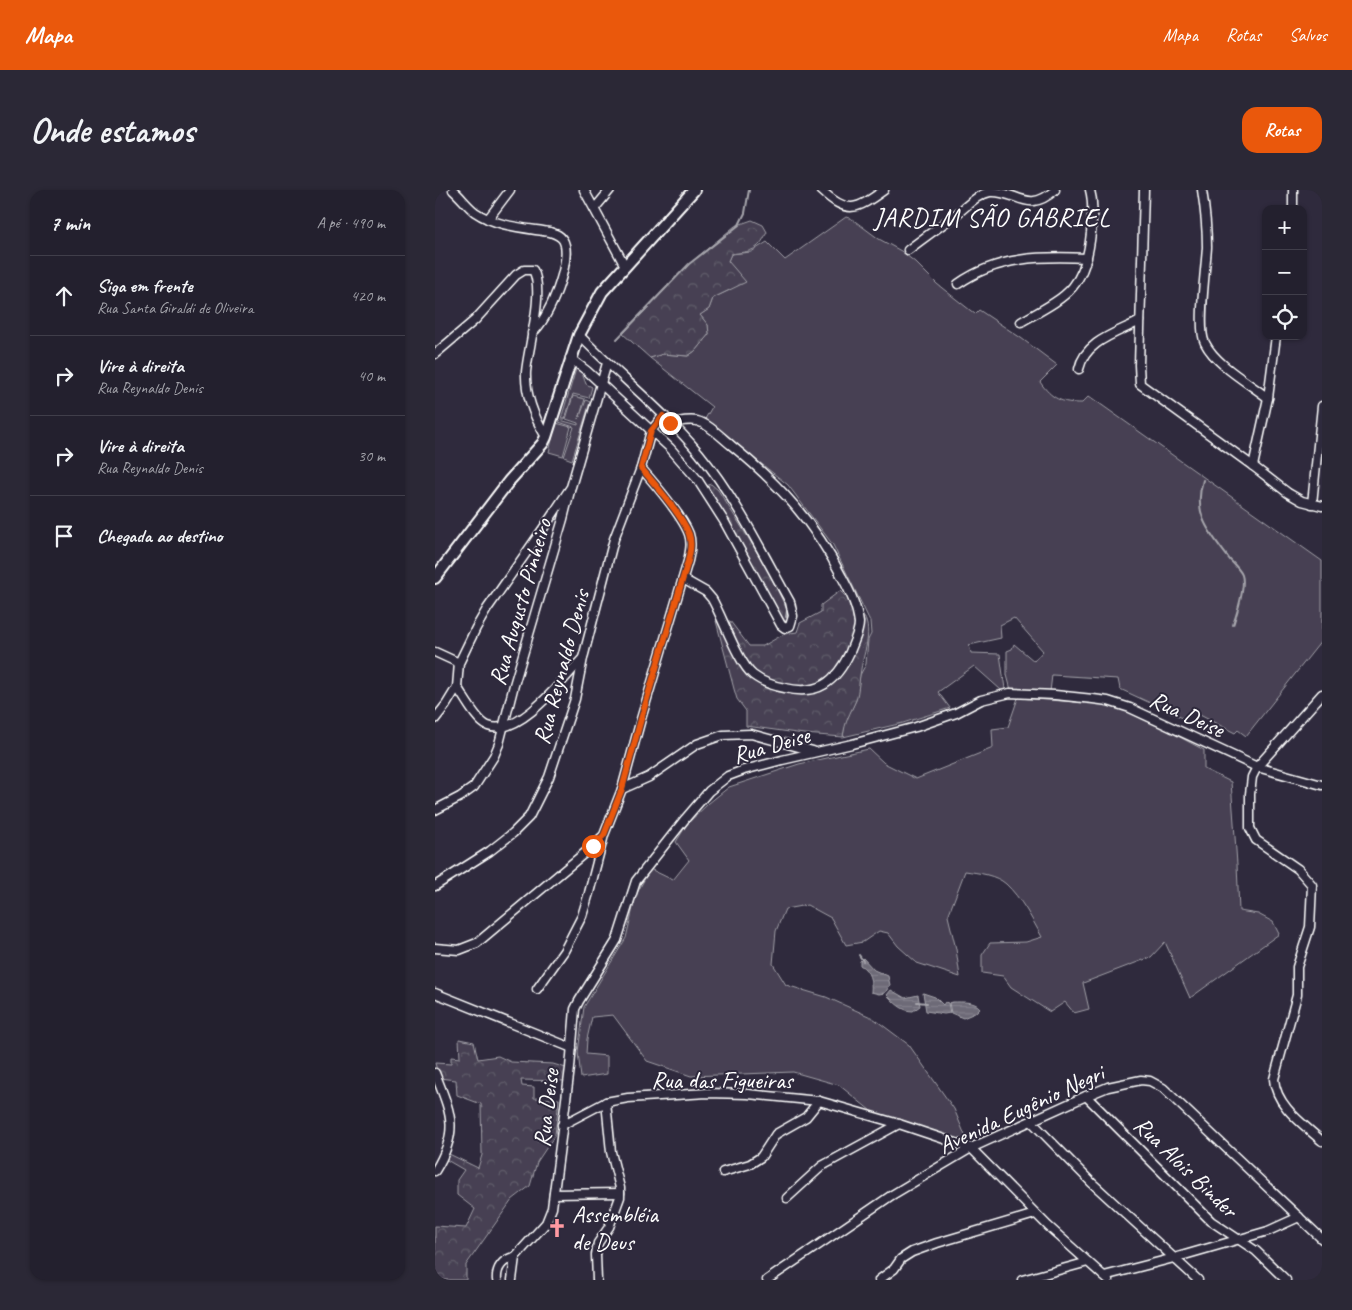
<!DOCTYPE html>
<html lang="pt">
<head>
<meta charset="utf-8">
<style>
  body { margin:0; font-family:Caveat,sans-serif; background:#2b2836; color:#f1f3f6 }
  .controls { position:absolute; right:15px; top:15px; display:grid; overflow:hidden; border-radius:10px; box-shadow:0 1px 4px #0004 }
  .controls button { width:45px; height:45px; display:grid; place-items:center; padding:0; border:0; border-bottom:1px solid #403e4a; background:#23202e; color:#f1f3f6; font:25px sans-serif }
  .stop { position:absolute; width:15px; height:15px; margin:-11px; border:4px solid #ea580c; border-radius:50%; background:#fff }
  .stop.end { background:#ea580c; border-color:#fff; box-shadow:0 1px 5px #0008 }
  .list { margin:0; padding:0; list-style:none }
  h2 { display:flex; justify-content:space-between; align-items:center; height:65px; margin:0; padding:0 20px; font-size:21px }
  h2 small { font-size:16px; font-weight:400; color:#a3a3aa }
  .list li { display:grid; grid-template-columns:32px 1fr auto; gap:15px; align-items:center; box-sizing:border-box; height:80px; padding:0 20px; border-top:1px solid #403e4a }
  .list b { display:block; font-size:19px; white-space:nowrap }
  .list p { margin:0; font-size:16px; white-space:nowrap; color:#a3a3aa }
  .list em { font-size:16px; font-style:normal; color:#a3a3aa }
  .icon { flex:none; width:28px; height:28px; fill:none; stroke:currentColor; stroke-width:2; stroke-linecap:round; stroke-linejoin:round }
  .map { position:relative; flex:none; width:887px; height:1090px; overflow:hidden; border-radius:15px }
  header { display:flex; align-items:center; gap:30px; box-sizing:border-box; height:70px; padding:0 25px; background:#ea580c; color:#fff }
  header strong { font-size:24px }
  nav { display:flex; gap:28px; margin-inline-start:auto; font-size:18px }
  .intro { display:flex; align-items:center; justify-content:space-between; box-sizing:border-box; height:120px; padding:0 30px }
  h1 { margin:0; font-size:35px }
  .button { padding:12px 22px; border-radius:15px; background:#ea580c; color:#fff; font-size:18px; font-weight:700 }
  main { display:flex; gap:30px; padding:0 30px }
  aside { flex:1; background:#23202e; border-radius:15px; box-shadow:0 1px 4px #0004 }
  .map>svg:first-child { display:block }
  .grass { fill:#464152; stroke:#a2a0a8 }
  .forest { fill:url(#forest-crowns); stroke:#a2a0a8 }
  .water { fill:url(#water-rules); stroke:#a7a6ad }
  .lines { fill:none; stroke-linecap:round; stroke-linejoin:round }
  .stream { stroke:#a7a6ad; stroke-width:2 }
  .minor-casing { stroke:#fff; stroke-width:11 }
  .major-casing { stroke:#fff; stroke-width:14 }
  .minor { stroke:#2f2a3d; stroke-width:8 }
  .major { stroke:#2f2a3d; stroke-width:10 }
  .route { stroke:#ea580c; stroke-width:6 }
  .labels { text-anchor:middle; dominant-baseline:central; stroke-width:4; stroke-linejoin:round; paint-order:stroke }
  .street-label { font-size:24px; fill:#fff; stroke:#2f2a3d }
  .poi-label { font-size:24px; fill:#fff; stroke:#2f2a3d; text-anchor:start }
  .quarter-label { font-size:26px; letter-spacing:1px; fill:#fff; stroke:#2f2a3d }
</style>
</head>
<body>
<header>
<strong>Mapa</strong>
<nav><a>Mapa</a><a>Rotas</a><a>Salvos</a></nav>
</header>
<div class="intro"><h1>Onde estamos</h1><a class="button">Rotas</a></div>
<main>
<aside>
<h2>7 min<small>A pé · 490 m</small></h2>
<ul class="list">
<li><svg class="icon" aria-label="ahead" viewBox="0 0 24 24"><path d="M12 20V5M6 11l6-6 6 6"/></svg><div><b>Siga em frente</b><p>Rua Santa Giraldi de Oliveira</p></div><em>420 m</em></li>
<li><svg class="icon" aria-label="right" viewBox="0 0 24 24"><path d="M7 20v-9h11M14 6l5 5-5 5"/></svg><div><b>Vire à direita</b><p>Rua Reynaldo Denis</p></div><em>40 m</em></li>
<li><svg class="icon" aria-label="right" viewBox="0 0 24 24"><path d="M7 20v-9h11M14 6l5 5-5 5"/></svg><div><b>Vire à direita</b><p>Rua Reynaldo Denis</p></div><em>30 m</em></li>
<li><svg class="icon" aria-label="arrive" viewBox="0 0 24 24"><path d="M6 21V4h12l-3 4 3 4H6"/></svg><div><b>Chegada ao destino</b></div></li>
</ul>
</aside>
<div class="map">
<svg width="887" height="1090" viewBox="0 0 887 1090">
  <defs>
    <pattern id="forest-crowns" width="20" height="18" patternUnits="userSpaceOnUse" patternTransform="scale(1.25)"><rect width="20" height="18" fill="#464152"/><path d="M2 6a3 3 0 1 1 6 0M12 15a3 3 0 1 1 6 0" fill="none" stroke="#625e6c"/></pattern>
    <pattern id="water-rules" width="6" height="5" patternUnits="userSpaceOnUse" patternTransform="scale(1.25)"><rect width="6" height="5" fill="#6d6a77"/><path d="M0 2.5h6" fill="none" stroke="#83808b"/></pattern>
  </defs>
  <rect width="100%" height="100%" fill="#2f2a3d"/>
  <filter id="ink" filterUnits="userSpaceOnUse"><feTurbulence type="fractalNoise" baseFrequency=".02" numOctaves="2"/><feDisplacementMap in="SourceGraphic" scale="10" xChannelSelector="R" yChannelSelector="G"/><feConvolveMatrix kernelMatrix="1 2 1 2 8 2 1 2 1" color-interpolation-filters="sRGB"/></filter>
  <g filter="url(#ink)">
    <g class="grass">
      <path d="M 411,27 L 417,29 L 444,49 L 466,61 L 480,72 L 502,94 L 540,124 L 544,120 L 586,148 L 622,175 L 605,192 C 617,209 626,213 647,213 L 654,206 L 887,371 L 887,450 L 811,546 L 803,540 L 800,543 L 757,521 L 750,529 L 685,499 L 683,489 L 617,485 L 615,502 L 576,500 L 572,485 L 572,461 L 577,459 L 579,454 L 599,471 L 608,461 L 579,428 L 565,435 L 566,448 L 534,455 L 536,463 L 565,464 L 570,499 L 566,500 L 539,476 L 503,502 L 515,518 L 468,533 L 408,547 L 410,533 L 421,510 L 425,485 L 431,474 L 433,450 L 436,444 L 435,431 L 398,355 L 353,295 L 270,229 L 277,217 L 215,168 L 228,164 L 253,166 L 260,161 L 274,144 L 273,135 L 265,125 L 274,119 L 278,108 L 295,100 L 293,71 L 296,64 L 316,62 L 332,52 L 350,70 Z"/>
      <polygon points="141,179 147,183 151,194 157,197 154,208 138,204 130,229 126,229"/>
      <polygon points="138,206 150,209 144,229 151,210 155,212 137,270 129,267 139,237 124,232 125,230 143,235 143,233 131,229"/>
      <polygon points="121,233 136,237 128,266 114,262"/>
      <path d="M 583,508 L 671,514 L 709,528 L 769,560 L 769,579 L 796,592 L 802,674 L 804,721 L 823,724 L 838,732 L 844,744 L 755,808 L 730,752 L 716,767 L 648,793 L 654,819 L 639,823 L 630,812 L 615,822 L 576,797 L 568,786 L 547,783 L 547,765 L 555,753 L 591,752 L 607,747 C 597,729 586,708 571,694 C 561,685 544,683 530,681 L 513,726 L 521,759 L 525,787 L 482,773 L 463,756 L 453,743 L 444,741 L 428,752 L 411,755 L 396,728 L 372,715 L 350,719 L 341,741 L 338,774 L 351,795 L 391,807 L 438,828 L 474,855 L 519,919 L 532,950 L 523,953 L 441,925 L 404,895 L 358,882 L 256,886 L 212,871 L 178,825 L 157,827 L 152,849 L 151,864 L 172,866 L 172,884 L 146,888 L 143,862 L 149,817 L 191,748 L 201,705 L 215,679 L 238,690 L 254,670 L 241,652 L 252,634 L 274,613 L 294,597 L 364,574 L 434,559 L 449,573 L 481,589 L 558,558 L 557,539 L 573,537 Z"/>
    </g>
    <g class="forest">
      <path d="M 317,30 L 328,35 L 332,42 C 323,62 316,61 296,64 L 293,71 L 311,92 L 278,108 L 274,119 L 265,125 L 273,135 L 274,144 L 260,161 L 253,166 L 228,164 L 215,168 L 188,144 L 254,74 L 300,36 Z"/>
      <polygon points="276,294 283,300 311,344 333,381 357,430 352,432 346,428 272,304 271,296"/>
      <path d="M 405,401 C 412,408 422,415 427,423 C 439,440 429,461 426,479 C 424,489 424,501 421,510 C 415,524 410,531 408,547 L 369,544 L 311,536 L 311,521 L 302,509 L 299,499 L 281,431 L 295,431 L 314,456 L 328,456 L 349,444 L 362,442 L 365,433 L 386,422 L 386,415 Z"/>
      <polygon points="24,849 39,852 43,869 63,866 76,872 118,874 131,878 130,891 86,890 87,896 99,897 99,908 124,909 120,945 102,972 95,996 77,1010 31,1075 31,1090 0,1090 0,1036 31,1038 40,1019 22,1005 22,990 29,980 10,969 12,963 43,978 47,965 46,914 22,905 21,890 4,888 0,873 16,874 16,867 25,868"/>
    </g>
    <g class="water">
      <path d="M 428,768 L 439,780 L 453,786 L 455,795 L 450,803 L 444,804 L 436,802 C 437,791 435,781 425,775 L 425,771 Z"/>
      <path d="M 456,800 L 470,808 L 483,805 L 485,816 L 478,821 C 467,821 460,813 452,805 Z"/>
      <polygon points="488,803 500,807 508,815 510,812 513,813 515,823 509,824 491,821"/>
      <path d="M 518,812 C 527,812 540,811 545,818 L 540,823 L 528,828 L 516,823 L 514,813 Z"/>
    </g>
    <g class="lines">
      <g class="stream">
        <polyline points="182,149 254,74 304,35 310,23 314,0"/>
        <path d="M 768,290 C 757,325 775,343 795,370 C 799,374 805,380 807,385 C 811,397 802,423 798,435"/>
        <polyline points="351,427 352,421"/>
        <polyline points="424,765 428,771"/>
        <polyline points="482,812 492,813"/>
      </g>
      <g class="minor-casing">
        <g id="minor">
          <path d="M 18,0 C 26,7 32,16 40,22 C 62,37 90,38 115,42 C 121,44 125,45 128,50 C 139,68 113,132 97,143"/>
          <polyline points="149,0 190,76"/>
          <path d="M 386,0 C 413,25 421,20 449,0"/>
          <polyline points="709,0 704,175 705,194 818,276 853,303 867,311 887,316"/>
          <path d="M 767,0 C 770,19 772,38 772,57 C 771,77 762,139 770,153 C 781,175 814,193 833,208"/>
          <polyline points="160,18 175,0"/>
          <polyline points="858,19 858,0"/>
          <polyline points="53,29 75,0"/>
          <path d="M 473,60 C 490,47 507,35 523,23 C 533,15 543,4 555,2 C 582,0 592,25 620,0"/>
          <path d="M 523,94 C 563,66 606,66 652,68"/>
          <path d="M 586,132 C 632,106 650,99 656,43 C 657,29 659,14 655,0"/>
          <path d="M 0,164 L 40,130 L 81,85 L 89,80 L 98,80 C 110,101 93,158 91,182 C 90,206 99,227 111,247"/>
          <path d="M 135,168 L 152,181 L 235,258 L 262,289 L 289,331 L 346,435 L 350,438 L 355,436 L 358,426 L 355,412 C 327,362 301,308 264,263 C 228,220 183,185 144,145"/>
          <path d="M 644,179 C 650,151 682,143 705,131"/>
          <path d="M 235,233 C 244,232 253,229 262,231 C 274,234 286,247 296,255 C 343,293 380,333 407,387 C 415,402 422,416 424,433 C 424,443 418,453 415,462 C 401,492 383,506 350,498 C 339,496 327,492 318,485 C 303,473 288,428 277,409 L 271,402 L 248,389"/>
          <polyline points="818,276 833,208 841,146"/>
          <polyline points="877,314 887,216"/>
          <polyline points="0,462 24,473"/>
          <path d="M 22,497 C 29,507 42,532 53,536 C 84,548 129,488 148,468"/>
          <path d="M 887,504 L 822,577 L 817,587 L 815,604 L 815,638 L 821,650 L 863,679 L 877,695 L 875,737 L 862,777 L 862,805 L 839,889 C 841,916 868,934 887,951"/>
          <polyline points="0,529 11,515 22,497 24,473 41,438 52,419 112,333 136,297 172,173"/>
          <polyline points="187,599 214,587 262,554 288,545 316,544 378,561"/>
          <polyline points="0,620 25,607 39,597 59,566 64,554 79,495 128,329 135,301"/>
          <polyline points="0,696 55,661 78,643 94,627 114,587 140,509 148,468 179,349 206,278 216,241 228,226"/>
          <polyline points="0,758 24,760 42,753 158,656 167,647"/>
          <path d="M 102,799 L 129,761 L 147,726 L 154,703 L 169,645 L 187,599 L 206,529 L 253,371 C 255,362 257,353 254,344 C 247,325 220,294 206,278"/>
          <polyline points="0,803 137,858"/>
          <path d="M 0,883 C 16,924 25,940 0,981"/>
          <polyline points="651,906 776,1031 821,1061 851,1090"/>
          <polyline points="596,931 656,992 763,1090"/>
          <polyline points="127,935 171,912 193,908 272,903 313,904 384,911 464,934 536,958 613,1036 673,1090"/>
          <polyline points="288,982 315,974 326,967 341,944 371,927 384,911"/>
          <polyline points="119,1004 185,1003"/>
          <polyline points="352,1008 387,976 464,934"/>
          <polyline points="669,1086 739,1068 833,1041 864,1027"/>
          <path d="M 62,1090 C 61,1078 68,1069 80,1067"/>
          <polyline points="77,1090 80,1067 111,1033 117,1018 135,878 140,819 144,811 182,750 201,691 250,629 274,601 293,586 309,580 347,570 417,554 481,537 521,523 546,510 575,503 620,505 658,509 673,511 695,518 822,577 887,595"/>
          <polyline points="162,1090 161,1065 163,1053 174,1037 185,1007 185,998 176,962 171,912"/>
          <polyline points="332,1090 457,1005 536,958 651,906 673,897 706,890 715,891 728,898 887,1049"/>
          <polyline points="444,1090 459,1079 466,1069 477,1062 502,1053 600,1024"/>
          <polyline points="587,1090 653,1072"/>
        </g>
      </g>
      <g class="major-casing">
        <polyline id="major" points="0,388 74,291 108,253 111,247 144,145 167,102 259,0"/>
      </g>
      <use href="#minor" class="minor"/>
      <use href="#major" class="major"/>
    </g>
  </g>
  <g class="lines" filter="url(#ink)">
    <path class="route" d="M 158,656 L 169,645 L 187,599 L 206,529 L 253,371 C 255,362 257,353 254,344 C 247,325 220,294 206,278 L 216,241 L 228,226 L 235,233"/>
  </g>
  <defs>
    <g id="church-bare" transform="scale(1.5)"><path d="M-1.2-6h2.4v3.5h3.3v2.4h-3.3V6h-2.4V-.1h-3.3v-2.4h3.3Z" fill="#ff9aa2" stroke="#2f2a3d" stroke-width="2.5" paint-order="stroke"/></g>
  </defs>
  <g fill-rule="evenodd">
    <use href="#church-bare" x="122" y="1038"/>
  </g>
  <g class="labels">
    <g class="street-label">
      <text transform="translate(85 412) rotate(-74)">Rua Augusto Pinheiro</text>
      <text transform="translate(126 477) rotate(-75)">Rua Reynaldo Denis</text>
      <text transform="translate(752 524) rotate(25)">Rua Deise</text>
      <text transform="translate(336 555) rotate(-16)">Rua Deise</text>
      <text x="287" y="890">Rua das Figueiras</text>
      <text transform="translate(111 918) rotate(-83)">Rua Deise</text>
      <text transform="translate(586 919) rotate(-25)">Avenida Eugênio Negri</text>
      <text transform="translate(751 977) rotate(44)">Rua Alois Binder</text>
    </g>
    <g class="poi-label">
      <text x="137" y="1024">Assembléia<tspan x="137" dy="28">de Deus</tspan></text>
    </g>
    <g class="quarter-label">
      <text x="557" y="27">JARDIM SÃO GABRIEL</text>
    </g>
  </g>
</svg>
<div class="controls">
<button>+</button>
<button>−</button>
<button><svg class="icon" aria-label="locate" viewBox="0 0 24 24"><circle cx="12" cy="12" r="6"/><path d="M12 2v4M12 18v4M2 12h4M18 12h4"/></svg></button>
</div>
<div class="stop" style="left:158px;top:656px"></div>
<div class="stop end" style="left:235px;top:233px"></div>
</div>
</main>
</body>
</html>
